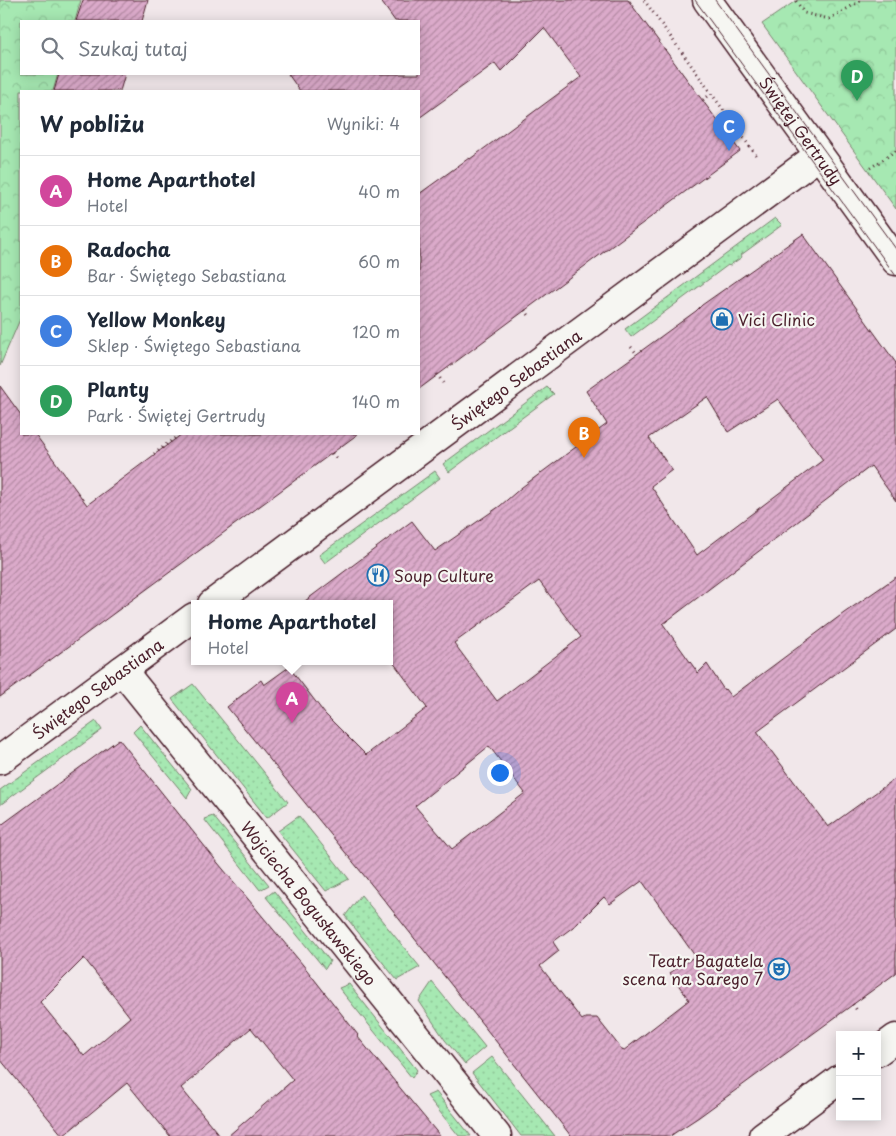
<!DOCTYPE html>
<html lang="pl">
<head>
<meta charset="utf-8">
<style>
  body { margin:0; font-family:"Playpen Sans",sans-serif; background:#f2f2f3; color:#1f2937 }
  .controls { position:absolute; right:15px; bottom:15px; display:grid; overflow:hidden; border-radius:0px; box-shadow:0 2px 12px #0003 }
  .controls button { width:45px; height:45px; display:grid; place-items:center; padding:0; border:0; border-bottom:1px solid #e0e1e3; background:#fff; color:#1f2937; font:25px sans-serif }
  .you { position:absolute; left:499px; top:772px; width:18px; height:18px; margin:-12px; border:4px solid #fff; border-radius:50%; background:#1a73e8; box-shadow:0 0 0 8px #1a73e833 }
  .badge { display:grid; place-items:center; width:32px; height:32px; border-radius:50%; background:#1f6fb2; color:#fff; font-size:16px; font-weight:700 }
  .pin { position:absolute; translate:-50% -41px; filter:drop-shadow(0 1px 2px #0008) }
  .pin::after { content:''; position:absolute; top:26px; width:18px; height:15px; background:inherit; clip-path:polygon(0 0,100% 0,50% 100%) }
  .popup { position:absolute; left:191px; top:600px; width:202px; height:65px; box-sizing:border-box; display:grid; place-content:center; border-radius:0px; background:#fff; filter:drop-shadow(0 1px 4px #0005); font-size:16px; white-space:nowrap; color:#747a83 }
  .popup b { font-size:19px; color:#1f2937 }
  .popup::after { content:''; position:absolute; left:50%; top:100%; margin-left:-10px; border:10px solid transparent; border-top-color:#fff }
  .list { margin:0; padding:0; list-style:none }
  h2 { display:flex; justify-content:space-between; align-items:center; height:65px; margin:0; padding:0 20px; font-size:21px }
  h2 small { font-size:16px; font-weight:400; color:#747a83 }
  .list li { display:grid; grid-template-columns:32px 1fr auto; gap:15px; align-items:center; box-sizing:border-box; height:70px; padding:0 20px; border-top:1px solid #e0e1e3 }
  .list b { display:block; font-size:19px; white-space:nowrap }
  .list p { margin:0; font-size:16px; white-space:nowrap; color:#747a83 }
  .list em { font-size:16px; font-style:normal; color:#747a83 }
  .icon { flex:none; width:28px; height:28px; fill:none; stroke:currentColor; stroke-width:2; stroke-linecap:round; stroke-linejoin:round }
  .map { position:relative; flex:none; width:896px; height:1136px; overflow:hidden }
  .search { position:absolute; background:#fff; box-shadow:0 2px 12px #0003; left:20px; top:20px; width:400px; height:55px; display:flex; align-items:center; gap:12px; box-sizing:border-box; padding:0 18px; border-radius:0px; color:#747a83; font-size:19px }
  .panel { position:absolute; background:#fff; box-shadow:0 2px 12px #0003; left:20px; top:90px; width:400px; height:345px; border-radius:0px }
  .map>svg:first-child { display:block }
  .grass { fill:url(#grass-dots); stroke:#78846e }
  .forest { fill:url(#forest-crowns); stroke:#78846e }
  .building { fill:url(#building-hatch); stroke:#4a1f2b; fill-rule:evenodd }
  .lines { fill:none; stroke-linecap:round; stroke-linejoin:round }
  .minor-casing { stroke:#4a1f2b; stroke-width:31 }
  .path { stroke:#4a1f2b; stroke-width:3; stroke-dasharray:1 4; stroke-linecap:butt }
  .minor { stroke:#f6f6f2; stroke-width:28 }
  .tram { stroke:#4a1f2b; stroke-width:1 }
  .labels { text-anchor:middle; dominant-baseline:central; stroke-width:4.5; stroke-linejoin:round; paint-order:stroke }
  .street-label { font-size:16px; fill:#4a1f2b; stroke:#f6f6f2 }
  .poi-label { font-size:16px; fill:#4a1f2b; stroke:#f6f6f2; text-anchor:start }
</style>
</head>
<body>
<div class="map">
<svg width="896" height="1136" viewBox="0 0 896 1136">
  <defs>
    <pattern id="grass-dots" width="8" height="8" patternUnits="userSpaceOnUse" patternTransform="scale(1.25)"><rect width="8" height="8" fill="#a6e8b2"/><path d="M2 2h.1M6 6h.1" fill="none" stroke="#90c799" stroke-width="1.8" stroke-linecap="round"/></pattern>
    <pattern id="forest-crowns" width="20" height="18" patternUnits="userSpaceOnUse" patternTransform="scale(1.25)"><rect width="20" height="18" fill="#a6e8b2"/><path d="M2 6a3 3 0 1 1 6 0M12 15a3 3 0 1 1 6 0" fill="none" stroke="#90c799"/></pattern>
    <pattern id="building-hatch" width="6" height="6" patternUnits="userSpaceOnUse" patternTransform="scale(1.25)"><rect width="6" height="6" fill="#dbaaca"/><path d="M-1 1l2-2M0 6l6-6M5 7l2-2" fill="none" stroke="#b48aa4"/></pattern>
  </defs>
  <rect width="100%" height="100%" fill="#f1e7ea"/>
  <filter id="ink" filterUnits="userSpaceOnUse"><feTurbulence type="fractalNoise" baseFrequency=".02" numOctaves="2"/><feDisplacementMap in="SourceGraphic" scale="10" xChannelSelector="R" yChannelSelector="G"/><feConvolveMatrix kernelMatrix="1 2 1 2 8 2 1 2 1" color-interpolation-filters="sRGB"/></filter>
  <g filter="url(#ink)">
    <g class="grass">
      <polygon points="775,218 782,225 741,255 742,257 729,266 728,265 631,337 625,329"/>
      <polygon points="547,387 554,394 449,472 443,464"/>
      <polygon points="435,471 440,478 325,563 319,555"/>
      <polygon points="193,684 288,802 267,818 172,699"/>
      <polygon points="96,721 102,730 0,805 0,790"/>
      <polygon points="140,725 192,789 187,798 133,732"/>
      <polygon points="213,816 269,885 260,890 204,819"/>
      <polygon points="299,816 349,879 326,891 278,831"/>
      <polygon points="274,891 330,961 325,969 266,897"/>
      <polygon points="361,895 420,967 397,980 345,916"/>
      <polygon points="432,982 485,1047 465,1064 445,1040 419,1001"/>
      <polygon points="349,984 417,1070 412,1078 339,988"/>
      <polygon points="492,1057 555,1136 521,1136 472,1073"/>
      <polygon points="436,1092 471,1136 459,1136 427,1096"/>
    </g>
    <g class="forest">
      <polygon points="0,0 81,0 75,21 21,21 21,74 58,74 53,91 21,91 21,317 0,366"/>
      <polygon points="797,0 896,0 896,209 762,24"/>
    </g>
    <g class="building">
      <polygon points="83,0 148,0 142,21 76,21"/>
      <polygon points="380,0 628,0 740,151 419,389 419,194 469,158 470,159 581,77 544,28 501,71 495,63 419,118 419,91 300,91 288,74 419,74 419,21 395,21"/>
      <polygon points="59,74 125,74 120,91 54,91"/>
      <path d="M 803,234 L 896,363 L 896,501 L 871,466 L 663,624 L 698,673 L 707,664 L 724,690 L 725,689 L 731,697 L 844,613 L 896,577 L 896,629 L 757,732 L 828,827 L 896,778 L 896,973 L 699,1117 L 670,1136 L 571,1136 L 384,900 L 227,707 L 261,680 L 264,685 L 289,667 L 325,714 L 366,755 L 427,708 L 390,658 L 390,604 L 301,604 L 412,521 L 435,551 L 500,506 L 522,487 L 607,424 L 586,391 L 696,311 L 702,305 ZM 707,397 L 728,432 L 778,399 L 823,460 L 697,555 L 651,486 L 672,470 L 649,438 ZM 539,581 L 581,637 L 497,701 L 454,643 ZM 489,746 L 525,793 L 452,849 L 415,806 ZM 642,881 L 695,956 L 670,973 L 689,1000 L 623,1051 L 597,1018 L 585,1018 L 582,1020 L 540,966 L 559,951 L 553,942 L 577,924 L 604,897 L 610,904 Z"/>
      <polygon points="0,386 21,415 21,434 35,434 87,505 182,434 358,434 0,697"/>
      <path d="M 119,739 L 218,863 L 303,965 L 358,1035 L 357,1036 L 440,1136 L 228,1136 L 293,1080 L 251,1028 L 181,1088 L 220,1136 L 170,1136 L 127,1083 L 63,1136 L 0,1059 L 0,826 ZM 84,958 L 130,1017 L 84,1056 L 40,1002 Z"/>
    </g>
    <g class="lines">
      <g class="minor-casing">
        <g id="minor">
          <path id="s1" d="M 707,0 L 896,261"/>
          <path id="s2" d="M 212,604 L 819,155"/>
          <path id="s3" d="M 122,670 L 497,1136"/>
          <path id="s4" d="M 0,760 L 194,617"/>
          <polyline points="877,1052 896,1038"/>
          <polyline points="763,1136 840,1079"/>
        </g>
      </g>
      <g class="path">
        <polyline points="644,0 758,158"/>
        <polyline points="796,1 804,13 829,19 862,0"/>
        <polyline points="630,2 633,0"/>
        <polyline points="703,100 711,94"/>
        <polyline points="870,168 896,151"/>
        <polyline points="525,310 531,318"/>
        <polyline points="631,347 637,354"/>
        <polyline points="437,374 443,383"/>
        <polyline points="332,453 338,461"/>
        <polyline points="154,454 175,438"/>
        <polyline points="853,1004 858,1012"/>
        <polyline points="672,1134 674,1136"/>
      </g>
      <use href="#minor" class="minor"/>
      <g class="tram">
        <polyline points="695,0 896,276"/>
        <polyline points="715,0 896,249"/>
      </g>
    </g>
  </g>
  <defs>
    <g id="shop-ring" transform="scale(1.125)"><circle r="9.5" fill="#f6f6f2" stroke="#1f6fb2" stroke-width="1.5"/><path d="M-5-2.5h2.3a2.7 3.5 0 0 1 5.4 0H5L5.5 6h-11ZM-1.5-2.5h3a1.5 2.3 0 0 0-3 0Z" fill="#1f6fb2"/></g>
    <g id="restaurant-ring" transform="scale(1.125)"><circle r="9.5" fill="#f6f6f2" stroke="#1f6fb2" stroke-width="1.5"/><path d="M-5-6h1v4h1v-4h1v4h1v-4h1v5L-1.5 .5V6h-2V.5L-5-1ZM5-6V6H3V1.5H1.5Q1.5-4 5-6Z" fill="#1f6fb2"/></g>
    <g id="theatre-ring" transform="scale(1.125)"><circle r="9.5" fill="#f6f6f2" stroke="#1f6fb2" stroke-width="1.5"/><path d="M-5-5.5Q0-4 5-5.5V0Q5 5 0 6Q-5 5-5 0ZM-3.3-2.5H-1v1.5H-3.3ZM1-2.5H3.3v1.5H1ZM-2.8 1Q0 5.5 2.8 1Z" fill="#1f6fb2"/></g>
  </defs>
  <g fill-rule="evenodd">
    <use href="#shop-ring" x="722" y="319"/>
    <use href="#restaurant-ring" x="378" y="575"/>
    <use href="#theatre-ring" x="779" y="969"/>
  </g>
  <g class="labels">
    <g class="street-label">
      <text stroke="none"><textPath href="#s1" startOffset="161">Świętej Gertrudy</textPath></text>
      <text stroke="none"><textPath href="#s2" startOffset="378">Świętego Sebastiana</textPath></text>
      <text stroke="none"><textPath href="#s4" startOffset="121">Świętego Sebastiana</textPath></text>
      <text stroke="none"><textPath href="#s3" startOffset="299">Wojciecha Bogusławskiego</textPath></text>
    </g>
    <g class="poi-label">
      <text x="738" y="319">Vici Clinic</text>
      <text x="394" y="575">Soup Culture</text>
      <text x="763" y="960" text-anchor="end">Teatr Bagatela<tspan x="763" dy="18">scena na Sarego 7</tspan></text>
    </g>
  </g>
</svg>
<div class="controls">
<button>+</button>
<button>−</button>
</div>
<div class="you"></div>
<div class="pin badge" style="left:292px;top:723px;background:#d1479c">A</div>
<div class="popup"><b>Home Aparthotel</b>Hotel</div>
<div class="pin badge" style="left:584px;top:458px;background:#e8710a">B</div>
<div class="pin badge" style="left:729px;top:151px;background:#3f7fe0">C</div>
<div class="pin badge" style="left:857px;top:101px;background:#2e9e5b">D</div>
<div class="search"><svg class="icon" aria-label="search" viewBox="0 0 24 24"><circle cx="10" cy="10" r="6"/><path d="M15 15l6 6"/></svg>Szukaj tutaj</div>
<section class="panel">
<h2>W pobliżu<small>Wyniki: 4</small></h2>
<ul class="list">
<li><span class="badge" style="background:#d1479c">A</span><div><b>Home Aparthotel</b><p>Hotel</p></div><em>40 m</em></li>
<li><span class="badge" style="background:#e8710a">B</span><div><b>Radocha</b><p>Bar · Świętego Sebastiana</p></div><em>60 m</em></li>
<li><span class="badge" style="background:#3f7fe0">C</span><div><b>Yellow Monkey</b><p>Sklep · Świętego Sebastiana</p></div><em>120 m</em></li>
<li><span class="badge" style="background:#2e9e5b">D</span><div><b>Planty</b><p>Park · Świętej Gertrudy</p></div><em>140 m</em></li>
</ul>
</section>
</div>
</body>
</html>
